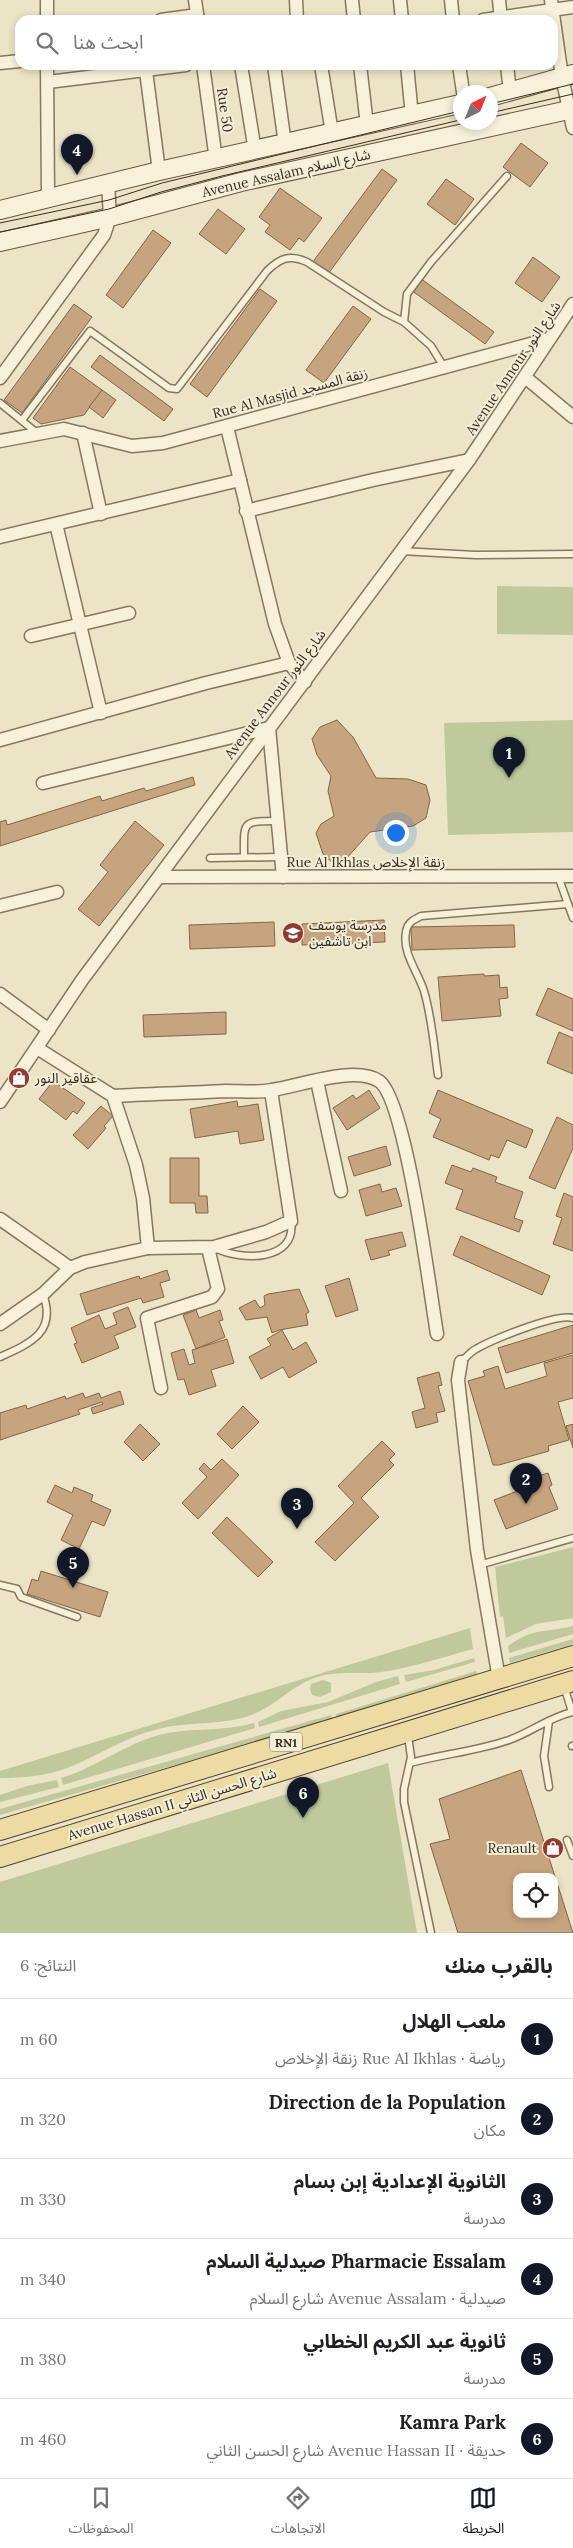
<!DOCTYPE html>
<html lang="ar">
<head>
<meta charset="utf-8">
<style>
  body { margin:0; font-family:Lora,"Noto Sans Arabic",serif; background:#f2f2f2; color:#202124; direction:rtl }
  .controls { position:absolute; right:15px; bottom:15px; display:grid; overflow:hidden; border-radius:10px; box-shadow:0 2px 8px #0003 }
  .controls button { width:45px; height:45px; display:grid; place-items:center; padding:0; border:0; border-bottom:1px solid #e0e0e0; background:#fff; color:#202124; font:25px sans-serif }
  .compass { position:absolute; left:453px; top:85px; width:45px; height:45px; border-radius:50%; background:#fff; box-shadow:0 2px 8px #0003; rotate:43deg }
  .you { position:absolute; left:395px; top:832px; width:18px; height:18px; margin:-12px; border:4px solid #fff; border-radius:50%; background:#1a73e8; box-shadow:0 0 0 8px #1a73e833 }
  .badge { display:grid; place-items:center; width:32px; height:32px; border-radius:50%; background:#111827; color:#fff; font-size:16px; font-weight:700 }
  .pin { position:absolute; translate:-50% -41px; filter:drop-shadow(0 1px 2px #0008) }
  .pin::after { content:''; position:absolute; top:26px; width:18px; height:15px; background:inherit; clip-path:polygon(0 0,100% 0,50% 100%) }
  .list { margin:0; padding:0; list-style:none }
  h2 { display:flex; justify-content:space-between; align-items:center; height:65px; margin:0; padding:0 20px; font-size:21px }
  h2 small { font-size:16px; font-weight:400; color:#757577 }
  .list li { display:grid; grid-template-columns:32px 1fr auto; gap:15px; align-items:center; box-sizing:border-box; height:80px; padding:0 20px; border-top:1px solid #e0e0e0 }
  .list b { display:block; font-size:19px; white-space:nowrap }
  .list p { margin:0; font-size:16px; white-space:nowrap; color:#757577 }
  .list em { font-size:16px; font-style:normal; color:#757577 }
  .icon { flex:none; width:28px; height:28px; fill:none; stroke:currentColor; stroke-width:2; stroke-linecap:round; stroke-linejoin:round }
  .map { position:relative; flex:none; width:573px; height:1933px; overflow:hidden; direction:ltr }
  .search { position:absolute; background:#fff; box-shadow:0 2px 8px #0003; left:15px; right:15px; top:15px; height:55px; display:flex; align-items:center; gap:12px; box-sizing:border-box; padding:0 18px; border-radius:15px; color:#757577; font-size:19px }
  .sheet { height:545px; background:#fff }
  nav { display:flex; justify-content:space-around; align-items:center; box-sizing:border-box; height:70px; border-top:1px solid #e0e0e0; background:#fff; font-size:14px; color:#757577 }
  nav a { display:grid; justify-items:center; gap:2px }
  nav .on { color:#111827 }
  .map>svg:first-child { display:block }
  .green { fill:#c0c99c }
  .building { fill:#c7a480; stroke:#846445; fill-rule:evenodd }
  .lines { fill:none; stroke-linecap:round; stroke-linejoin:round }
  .service-casing { stroke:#86775e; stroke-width:9 }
  .minor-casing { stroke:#86775e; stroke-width:15 }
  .secondary-casing { stroke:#685841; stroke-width:20 }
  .primary-casing { stroke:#544532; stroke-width:22 }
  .service { stroke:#f7f1da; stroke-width:6 }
  .minor { stroke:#f7f1da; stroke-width:12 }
  .secondary { stroke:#f7f1da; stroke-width:18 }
  .primary { stroke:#ecdba2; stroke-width:20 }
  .tram { stroke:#382e20; stroke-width:1 }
  .labels { text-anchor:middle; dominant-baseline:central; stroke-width:4; stroke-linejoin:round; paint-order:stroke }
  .shield { fill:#f3eed7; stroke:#706857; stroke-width:1 }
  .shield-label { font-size:12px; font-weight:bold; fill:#382e20 }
  .street-label { font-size:14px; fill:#382e20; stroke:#f3eed7 }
  .poi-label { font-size:14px; fill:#382e20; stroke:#f3eed7; text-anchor:start }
</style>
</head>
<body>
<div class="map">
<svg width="573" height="1933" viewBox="0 0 573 1933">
  <rect width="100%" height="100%" fill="#ece4c7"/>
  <g class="green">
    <polygon points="497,586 573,587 573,635 497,634"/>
    <polygon points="573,720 573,832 448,835 444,723"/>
    <polygon points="573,1547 573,1618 536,1624 506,1638 503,1616 500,1617 495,1567"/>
    <path d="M 573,1626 L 573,1634 L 509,1653 L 508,1646 C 534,1627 545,1633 573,1626 Z"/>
    <path d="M 470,1628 L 473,1649 C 443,1657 412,1668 381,1672 C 359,1675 338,1670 317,1677 C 292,1685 276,1706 251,1715 C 222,1726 188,1721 158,1729 C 125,1737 98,1756 67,1768 C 46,1776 23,1778 0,1778 L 0,1771 Z"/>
    <polygon points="573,1639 573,1644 510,1663 509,1658"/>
    <polygon points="474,1658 475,1662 406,1682 404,1675 434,1670"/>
    <polygon points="476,1671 478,1676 337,1719 336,1714"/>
    <polygon points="398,1676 400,1684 259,1727 258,1722 281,1711 328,1702 376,1682"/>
    <polygon points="323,1680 331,1683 331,1692 320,1697 312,1695 310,1689 311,1684"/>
    <polygon points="331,1715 333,1720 0,1815 0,1809"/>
    <path d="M 254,1723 L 255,1728 L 63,1785 L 61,1778 C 95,1768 123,1745 159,1735 C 190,1727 223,1732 254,1723 Z"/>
    <polygon points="388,1763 417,1933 0,1933 0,1882"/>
    <polygon points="57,1780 59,1787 0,1802 0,1795 27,1786"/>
  </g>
  <g class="building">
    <polygon points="521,143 548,163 530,187 503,167"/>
    <polygon points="382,169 397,180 328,274 312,263"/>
    <polygon points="446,179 474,199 455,225 427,204"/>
    <polygon points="280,188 322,218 304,242 299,238 290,250 265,232 270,225 259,217"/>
    <polygon points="218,209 245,229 226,254 199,234"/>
    <polygon points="153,230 171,243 123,308 106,295"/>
    <polygon points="533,257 560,277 542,302 515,283"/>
    <polygon points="420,278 494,332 485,344 411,290"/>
    <polygon points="260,289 277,301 207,397 190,384"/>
    <polygon points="74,304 92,317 22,413 4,400"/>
    <polygon points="353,306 371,319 324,383 306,370"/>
    <polygon points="100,355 173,409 164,421 91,367"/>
    <polygon points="70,367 102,390 84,415 41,424 33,418"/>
    <polygon points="102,390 116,400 103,418 89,407"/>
    <polygon points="337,720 353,737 376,778 408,779 426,785 430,800 426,818 413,826 370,832 345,860 335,865 323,854 316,833 321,824 334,816 328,791 331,776 317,755 312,739 320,727"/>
    <polygon points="193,777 195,785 0,846 0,822 6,820 7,825 100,796 102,801 144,788 146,791"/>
    <polygon points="135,821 164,845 99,926 78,909 108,872 100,865"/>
    <polygon points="384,920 385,942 302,945 302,924"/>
    <polygon points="274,922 275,946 190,949 189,925"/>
    <polygon points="514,925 515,947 412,950 411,927"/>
    <polygon points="484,974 484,976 499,975 500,988 507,987 508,998 499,999 501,1016 442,1021 438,977"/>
    <polygon points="548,988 573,999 573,1031 536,1015"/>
    <polygon points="226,1012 226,1034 144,1037 143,1015"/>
    <polygon points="559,1032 573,1038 573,1074 547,1063"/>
    <polygon points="53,1081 85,1103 77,1114 73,1111 66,1120 39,1099"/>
    <polygon points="369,1090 380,1108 347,1130 333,1108 353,1095 356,1099"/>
    <polygon points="438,1090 533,1130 526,1148 507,1140 499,1158 491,1155 489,1160 433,1137 441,1119 429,1113"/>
    <polygon points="237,1101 238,1107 258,1104 264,1140 240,1144 238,1131 195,1138 190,1109"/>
    <polygon points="101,1106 113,1116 104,1126 106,1128 88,1149 73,1135"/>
    <polygon points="557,1117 573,1125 573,1148 555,1189 529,1178"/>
    <polygon points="386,1146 391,1165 354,1176 348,1157"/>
    <polygon points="170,1158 199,1158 199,1196 207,1196 208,1213 196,1213 195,1203 170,1203"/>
    <polygon points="452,1165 471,1172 473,1168 497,1177 495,1182 523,1192 514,1218 523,1221 519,1232 456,1209 463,1190 445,1183"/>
    <polygon points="380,1184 382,1192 396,1188 402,1206 366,1216 359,1190"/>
    <polygon points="564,1193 573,1197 573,1251 553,1244 562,1218 556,1216"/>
    <polygon points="402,1232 406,1246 388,1251 390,1255 371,1260 365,1240"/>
    <polygon points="461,1236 550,1276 542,1295 453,1255"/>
    <polygon points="167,1270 170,1280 160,1283 164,1297 143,1303 141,1298 87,1315 80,1294 139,1276 140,1279"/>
    <polygon points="349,1278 358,1310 336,1317 325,1286"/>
    <polygon points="299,1289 309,1312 306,1314 308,1325 279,1330 272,1333 267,1317 246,1320 239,1308 255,1300 260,1308 265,1305 264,1296 268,1294"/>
    <polygon points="128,1307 136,1327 114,1336 119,1348 82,1363 74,1344 77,1343 71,1328 99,1315 105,1329 117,1324 113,1313"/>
    <polygon points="196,1310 199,1318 220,1310 223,1320 219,1321 225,1337 196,1349 183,1315"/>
    <polygon points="573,1325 573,1353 506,1373 498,1348"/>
    <polygon points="282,1330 293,1350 306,1342 317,1362 289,1378 283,1367 261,1379 249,1357 271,1345 267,1339"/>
    <polygon points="227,1339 234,1363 211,1370 216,1386 189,1395 184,1379 178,1380 171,1353 184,1349 189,1365 195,1363 192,1350"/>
    <polygon points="573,1355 573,1398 558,1402 569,1440 548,1446 549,1451 499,1465 493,1465 468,1381 485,1376 483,1371 498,1366 505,1389 547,1376 544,1363"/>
    <polygon points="439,1372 442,1385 438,1386 445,1411 436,1413 438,1422 416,1428 412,1412 425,1408 417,1378"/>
    <polygon points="120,1391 124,1404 93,1414 91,1408 103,1404 102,1402 78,1410 80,1414 0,1440 0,1413 26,1405 27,1409 65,1396 66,1399 83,1393 85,1398 99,1393 101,1398"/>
    <polygon points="243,1406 259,1422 232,1449 217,1434"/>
    <polygon points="140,1424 160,1444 143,1461 124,1442"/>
    <polygon points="573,1424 573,1448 566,1426"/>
    <polygon points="382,1441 395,1454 389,1460 394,1465 361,1498 379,1517 335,1561 315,1542 354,1503 338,1486"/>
    <polygon points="222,1459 239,1475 198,1519 182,1503 207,1477 199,1469 204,1463 211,1470"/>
    <polygon points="548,1473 552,1485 549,1487 558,1509 506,1529 494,1500 541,1482 538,1476"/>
    <polygon points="55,1485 72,1493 74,1487 93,1495 91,1501 111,1510 104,1526 92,1521 79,1549 61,1540 73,1515 47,1502"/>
    <polygon points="227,1517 273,1562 258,1577 212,1533"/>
    <polygon points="41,1571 108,1592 100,1617 27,1594 32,1579 38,1581"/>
    <path d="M 521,1770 L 573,1933 L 458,1933 L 430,1844 L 450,1839 L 439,1799 ZM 517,1877 L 554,1877 L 554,1914 L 517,1914 Z"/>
  </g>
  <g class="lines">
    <g class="service-casing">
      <g id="service">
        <polyline points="444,367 431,346 404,322 407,294 431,262 507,176"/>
        <polyline points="0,403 37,433"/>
        <path d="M 22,420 L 90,331 L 169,388 L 177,389 L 267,271 C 280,258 290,254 307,262 L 384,312 L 404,322"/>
        <polyline points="401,551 475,555 573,554"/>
        <path d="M 244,857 C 244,821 241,821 279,821"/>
        <polyline points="210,858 281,857"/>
        <polyline points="558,876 573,918"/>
        <path d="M 438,1075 C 434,1047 432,1018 424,991 C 418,972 402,953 406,932 C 407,923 413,920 421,916 L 568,904"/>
        <path d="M 215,1248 C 241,1261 297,1262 291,1221"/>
        <path d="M 0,1357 C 31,1343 57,1332 43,1294"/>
        <path d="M 461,1362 C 466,1358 470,1352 476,1349 C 492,1340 556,1313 573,1318"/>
        <polyline points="479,1565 573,1538"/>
        <polyline points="0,1585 17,1589 21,1597 77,1617"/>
        <polyline points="564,1686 572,1712"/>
        <polyline points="408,1736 411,1757 404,1789 404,1802 431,1933"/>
        <polyline points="572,1746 573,1746"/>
        <path d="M 410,1763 C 443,1754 477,1751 509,1740 C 531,1732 550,1717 573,1712"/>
        <polyline points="549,1787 544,1756 549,1721"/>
        <polyline points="567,1840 573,1856"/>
      </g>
    </g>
    <g class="minor-casing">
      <g id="minor">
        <polyline points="47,0 47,20"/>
        <polyline points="195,0 198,20"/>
        <polyline points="296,0 297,20"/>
        <polyline points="352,0 354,20"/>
        <polyline points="400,0 402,20"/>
        <polyline points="451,0 453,20"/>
        <polyline points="499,0 501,20"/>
        <polyline points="551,0 562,77 573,128"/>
        <polyline points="161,20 197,15"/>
        <polyline points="483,20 573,7"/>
        <polyline points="0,63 20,61"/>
        <polyline points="47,65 48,197"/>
        <polyline points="203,65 216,160"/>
        <polyline points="241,65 255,151"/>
        <polyline points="274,65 285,144"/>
        <polyline points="321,65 332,133"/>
        <polyline points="360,65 367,125"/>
        <polyline points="407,65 412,116"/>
        <polyline points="459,65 463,92"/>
        <polyline points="507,65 510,92"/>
        <polyline points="146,71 159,171"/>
        <polyline points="48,82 186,65"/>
        <polyline points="525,377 573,417"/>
        <polyline points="0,378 104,235 110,217 108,183"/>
        <polyline points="227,427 275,624 289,663 305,682"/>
        <polyline points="83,433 101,514"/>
        <polyline points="0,441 64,429 132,446 163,443 549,339"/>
        <polyline points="246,511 373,480 469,460"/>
        <polyline points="56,524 101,713"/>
        <polyline points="0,537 240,480"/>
        <polyline points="31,636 129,613"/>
        <polyline points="0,740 206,683 289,663"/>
        <polyline points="43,783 269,728 283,877"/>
        <polyline points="160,877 573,876"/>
        <polyline points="0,906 57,892"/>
        <polyline points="0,994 49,1030"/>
        <polyline points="37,1048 113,1096 136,1165 143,1198 148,1248"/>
        <polyline points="317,1081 341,1191"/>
        <path d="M 113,1096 C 151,1094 189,1093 226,1091 C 241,1091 257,1093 272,1090 C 300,1086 354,1065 379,1081 C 406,1099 430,1293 437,1334"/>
        <polyline points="0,1102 82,980 469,460 573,304"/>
        <polyline points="0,1219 70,1268"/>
        <polyline points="0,1324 43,1294 70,1268 85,1262 148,1248 214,1247 266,1232 291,1221 271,1091"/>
        <polyline points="461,1362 458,1380 477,1550 499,1679"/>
        <polyline points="161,1388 147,1318 212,1297 218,1289 208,1248"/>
      </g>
    </g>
    <g class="secondary-casing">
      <g id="secondary">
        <polyline points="490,97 573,74"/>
        <polyline points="0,210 159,171 460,104"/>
        <polyline points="0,242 110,217 241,182 573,109"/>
      </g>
    </g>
    <g class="primary-casing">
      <g id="primary">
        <polyline points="0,1830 573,1656"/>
        <polyline points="0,1857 573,1681"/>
      </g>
    </g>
    <use href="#service" class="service"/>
    <use href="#minor" class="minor"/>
    <use href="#secondary" class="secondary"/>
    <use href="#primary" class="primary"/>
    <g class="tram">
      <polyline points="490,104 573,84"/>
      <polyline points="490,113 573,94"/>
      <polyline points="0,223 109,200 162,183 460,111"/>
      <polyline points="0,232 109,209 161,192 222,176 460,120"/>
    </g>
  </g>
  <defs>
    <g id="school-disc" transform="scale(1.125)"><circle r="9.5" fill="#913a32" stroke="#f3eed7"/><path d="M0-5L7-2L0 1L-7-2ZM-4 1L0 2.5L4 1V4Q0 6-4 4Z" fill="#fff"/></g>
    <g id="shop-disc" transform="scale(1.125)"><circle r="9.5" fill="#913a32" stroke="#f3eed7"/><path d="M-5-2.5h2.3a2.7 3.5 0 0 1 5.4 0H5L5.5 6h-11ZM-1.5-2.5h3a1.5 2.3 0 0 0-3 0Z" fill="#fff"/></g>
  </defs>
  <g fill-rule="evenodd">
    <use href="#school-disc" x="293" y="933"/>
    <use href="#shop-disc" x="19" y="1078"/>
    <use href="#shop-disc" x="553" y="1848"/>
  </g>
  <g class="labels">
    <rect class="shield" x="270" y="1732.5" width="32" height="19" rx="4"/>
    <g class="shield-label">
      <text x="286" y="1742">RN1</text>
    </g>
    <g class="street-label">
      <text transform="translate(225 110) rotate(82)">Rue 50</text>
      <text transform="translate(286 173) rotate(-13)">Avenue Assalam شارع السلام</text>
      <text transform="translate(513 368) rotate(-56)">Avenue Annour شارع النور</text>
      <text transform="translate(290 393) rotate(-15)">Rue Al Masjid زنقة المسجد</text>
      <text transform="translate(275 694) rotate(-53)">Avenue Annour شارع النور</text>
      <text x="366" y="862">Rue Al Ikhlas زنقة الإخلاص</text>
      <text transform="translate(172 1804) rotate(-17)">Avenue Hassan II شارع الحسن الثاني</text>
    </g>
    <g class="poi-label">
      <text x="309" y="925">مدرسة يوسف<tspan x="309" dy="16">ابن تاشفين</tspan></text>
      <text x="35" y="1078">عقاقير النور</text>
      <text x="537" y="1848" text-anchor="end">Renault</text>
    </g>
  </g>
</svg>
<div class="controls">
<button><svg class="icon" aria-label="locate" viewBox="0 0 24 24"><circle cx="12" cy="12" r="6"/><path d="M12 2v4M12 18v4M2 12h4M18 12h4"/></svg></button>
</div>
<svg class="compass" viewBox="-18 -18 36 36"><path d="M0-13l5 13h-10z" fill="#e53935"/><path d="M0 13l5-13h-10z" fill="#757577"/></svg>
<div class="you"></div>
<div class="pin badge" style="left:509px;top:778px">1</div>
<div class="pin badge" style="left:526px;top:1504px">2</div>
<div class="pin badge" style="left:297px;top:1529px">3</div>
<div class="pin badge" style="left:77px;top:175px">4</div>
<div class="pin badge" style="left:73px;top:1588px">5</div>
<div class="pin badge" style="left:303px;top:1818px">6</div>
<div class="search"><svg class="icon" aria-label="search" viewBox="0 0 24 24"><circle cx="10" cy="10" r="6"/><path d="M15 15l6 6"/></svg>ابحث هنا</div>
</div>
<section class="sheet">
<h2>بالقرب منك<small>النتائج: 6</small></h2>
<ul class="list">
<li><span class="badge">1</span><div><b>ملعب الهلال</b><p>رياضة · Rue Al Ikhlas زنقة الإخلاص</p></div><em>60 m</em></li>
<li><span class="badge">2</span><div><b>Direction de la Population</b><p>مكان</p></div><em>320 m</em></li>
<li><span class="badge">3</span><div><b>الثانوية الإعدادية إبن بسام</b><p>مدرسة</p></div><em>330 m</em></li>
<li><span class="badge">4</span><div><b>Pharmacie Essalam صيدلية السلام</b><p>صيدلية · Avenue Assalam شارع السلام</p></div><em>340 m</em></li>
<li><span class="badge">5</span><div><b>ثانوية عبد الكريم الخطابي</b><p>مدرسة</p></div><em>380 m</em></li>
<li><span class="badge">6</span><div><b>Kamra Park</b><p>حديقة · Avenue Hassan II شارع الحسن الثاني</p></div><em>460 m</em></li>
</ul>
</section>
<nav>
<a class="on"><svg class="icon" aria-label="map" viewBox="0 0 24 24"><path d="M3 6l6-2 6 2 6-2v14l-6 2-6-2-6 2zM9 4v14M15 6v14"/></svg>الخريطة</a>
<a><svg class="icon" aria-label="directions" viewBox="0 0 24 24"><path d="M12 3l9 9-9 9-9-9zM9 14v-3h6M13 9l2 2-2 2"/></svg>الاتجاهات</a>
<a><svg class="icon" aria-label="saved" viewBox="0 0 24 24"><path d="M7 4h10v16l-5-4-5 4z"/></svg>المحفوظات</a>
</nav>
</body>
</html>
